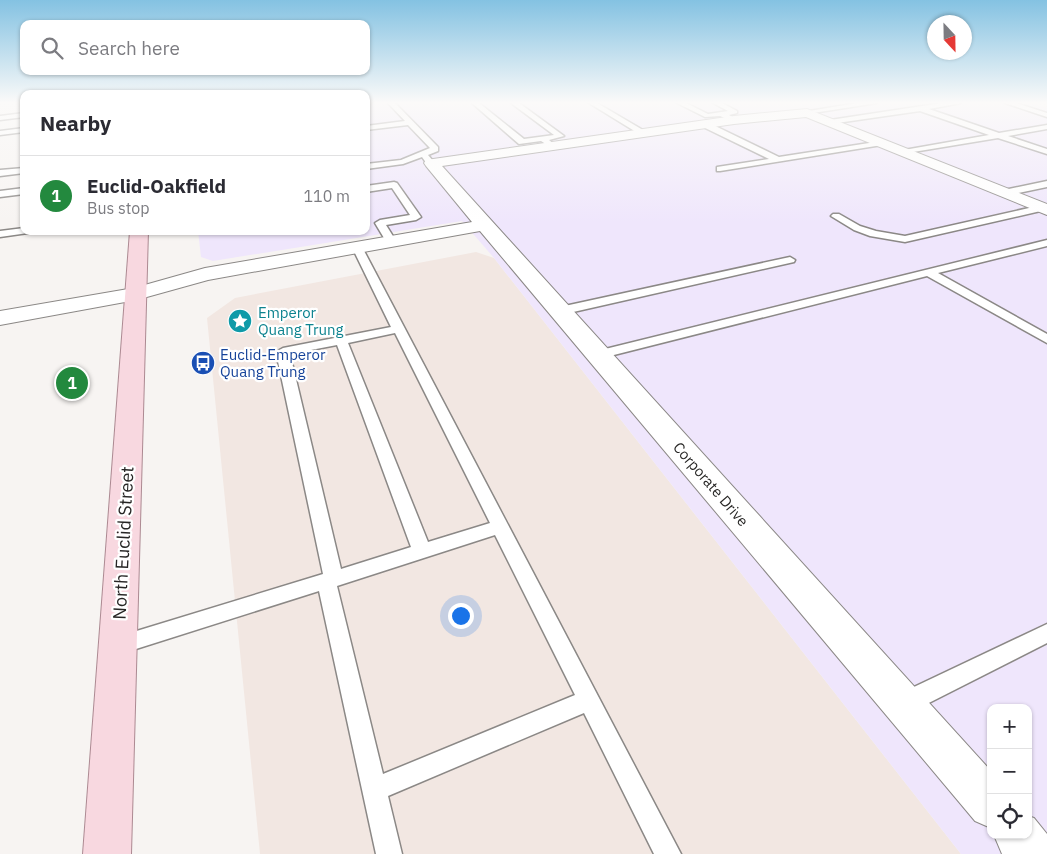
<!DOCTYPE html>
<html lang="en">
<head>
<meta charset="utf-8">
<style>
  body { margin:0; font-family:"IBM Plex Sans",sans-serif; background:#f2f2f3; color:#2b2b33 }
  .controls { position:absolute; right:15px; bottom:15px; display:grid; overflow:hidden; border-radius:10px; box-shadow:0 1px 4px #0004 }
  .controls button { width:45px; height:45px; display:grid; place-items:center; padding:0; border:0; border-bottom:1px solid #e1e1e2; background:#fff; color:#2b2b33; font:25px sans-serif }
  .compass { position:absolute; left:927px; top:15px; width:45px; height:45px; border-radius:50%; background:#fff; box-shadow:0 1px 4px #0004; rotate:158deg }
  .you { position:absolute; left:460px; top:615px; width:18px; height:18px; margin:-12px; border:4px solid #fff; border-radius:50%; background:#1a73e8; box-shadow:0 0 0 8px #1a73e833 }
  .badge { display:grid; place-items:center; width:32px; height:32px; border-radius:50%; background:#23893e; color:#fff; font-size:16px; font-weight:700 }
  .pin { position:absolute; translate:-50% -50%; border:2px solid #fff; box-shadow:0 1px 5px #0006 }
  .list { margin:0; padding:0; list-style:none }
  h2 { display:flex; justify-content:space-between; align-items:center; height:65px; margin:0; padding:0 20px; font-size:21px }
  h2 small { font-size:16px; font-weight:400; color:#7c7c81 }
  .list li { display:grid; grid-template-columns:32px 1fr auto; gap:15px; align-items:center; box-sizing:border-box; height:80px; padding:0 20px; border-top:1px solid #e1e1e2 }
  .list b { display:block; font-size:19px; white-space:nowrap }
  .list p { margin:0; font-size:16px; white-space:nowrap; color:#7c7c81 }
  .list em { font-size:16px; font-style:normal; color:#7c7c81 }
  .icon { flex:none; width:28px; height:28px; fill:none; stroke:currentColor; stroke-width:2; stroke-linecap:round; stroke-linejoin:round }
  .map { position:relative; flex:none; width:1047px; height:854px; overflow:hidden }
  .search { position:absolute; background:#fff; box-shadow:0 1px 4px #0004; left:20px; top:20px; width:350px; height:55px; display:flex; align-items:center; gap:12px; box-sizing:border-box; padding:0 18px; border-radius:10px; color:#7c7c81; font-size:19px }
  .panel { position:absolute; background:#fff; box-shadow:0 1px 4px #0004; left:20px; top:90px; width:350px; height:145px; border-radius:10px }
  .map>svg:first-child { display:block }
  .built { fill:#f2e7e2 }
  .industrial { fill:#efe6fc; fill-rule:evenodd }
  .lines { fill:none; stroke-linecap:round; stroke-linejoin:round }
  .service-casing { stroke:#8b8886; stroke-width:3 }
  .minor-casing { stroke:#8b8886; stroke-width:2 }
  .primary-casing { stroke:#ac8992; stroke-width:2 }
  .service { fill:#fff; fill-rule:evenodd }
  .minor { fill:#fff; fill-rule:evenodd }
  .primary { fill:#f8d8e0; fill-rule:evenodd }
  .labels { text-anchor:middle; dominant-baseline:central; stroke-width:4.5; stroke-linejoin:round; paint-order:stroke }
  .culture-label { font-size:15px; fill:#0d838f; stroke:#fff; text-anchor:start }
  .transit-label { font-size:15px; fill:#164399; stroke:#fff; text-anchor:start }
  .street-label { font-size:15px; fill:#272625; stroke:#fff }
  .near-street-label { font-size:18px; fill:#272625; stroke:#fff }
</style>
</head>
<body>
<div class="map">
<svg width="1047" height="854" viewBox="0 0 1047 854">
  <rect width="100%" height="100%" fill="#f7f4f2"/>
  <polygon class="built" points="476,252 494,258 961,854 260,854 207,318 235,298"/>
  <path class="industrial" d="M 366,103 L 1032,103 L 1047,108 L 1047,854 L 961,854 L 494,258 L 462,221 L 213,261 L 201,257 L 198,231 L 366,231 ZM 991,708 L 1028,708 L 1028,835 L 991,835 Z"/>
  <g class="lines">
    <g class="service-casing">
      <g id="service">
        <polygon points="388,103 395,103 438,147 438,151 428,155 434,162 433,164 427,164 422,157 403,164 366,169 366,164 401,160 430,148 408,125 366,130 366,126 405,121"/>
        <polygon points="472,103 479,103 524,139 554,135 511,103 519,103 564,136 549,140 556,146 552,148 541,141 519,144"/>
        <polygon points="589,103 597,103 648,133 641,135"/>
        <polygon points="677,103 686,103 708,114 728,111 713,103 722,103 737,111 737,113 729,115 738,120 734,122 720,116 705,117"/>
        <polygon points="857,103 877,103 800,115 797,113"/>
        <polygon points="942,103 961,103 929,109 999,133 1047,125 1047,129 1008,136 1047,149 1047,154 998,138 901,154 900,152 904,150 989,135 920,111 830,124 826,122 830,120"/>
        <polygon points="1005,103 1016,103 1047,113 1047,117"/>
        <polygon points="24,113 24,117 0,120 0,116"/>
        <polygon points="701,122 707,122 779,157 882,141 886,143 882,145 720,171 717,171 717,167 769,159 701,126"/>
        <polygon points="24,128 24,132 0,135 0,131"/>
        <polygon points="24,168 24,173 0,176 0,170"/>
        <polygon points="1047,181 1047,187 1004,196 1000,193 1004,190"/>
        <polygon points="394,182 397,183 421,217 416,220 386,225 396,241 391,244 387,243 375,223 380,220 410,215 392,188 366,192 366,186"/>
        <polygon points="24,188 24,194 0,197 0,191"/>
        <polygon points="1042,205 1047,208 1045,210 905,242 870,236 854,230 831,216 833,214 839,214 860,226 876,231 905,236"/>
        <polygon points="24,228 24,231 29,231 28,233 0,237 0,231"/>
        <polygon points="1047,240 1047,246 938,273 1047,334 1047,343 927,276 598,359 591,355 593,352"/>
        <path d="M 357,244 L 362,247 L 681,854 L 654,854 L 584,713 L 388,796 L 402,854 L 376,854 L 319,591 L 117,655 L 110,653 L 107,646 L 110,639 L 117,637 L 323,574 L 276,352 L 283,348 L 391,327 L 352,247 ZM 395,333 L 490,523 L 428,542 L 348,343 ZM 337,345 L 411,547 L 341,569 L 290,354 ZM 495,535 L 575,695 L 383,774 L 337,586 Z"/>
        <polygon points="790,257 795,260 794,262 560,315 554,311 560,307"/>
        <polygon points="1047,624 1047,643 913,711 905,714 897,711 894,703 897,695"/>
      </g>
    </g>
    <g class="minor-casing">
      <g id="minor">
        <polygon points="807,109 1047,204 1047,215 806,117 734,124 442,166 991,771 991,828 975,821 480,231 208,280 136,300 0,325 0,311 134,288 205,268 472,222 426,166 424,163 426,160 734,116"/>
        <polygon points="1028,816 1034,818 1047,834 1047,854 1002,854 994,835 1028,835"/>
      </g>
    </g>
    <g class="primary-casing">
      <polygon id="primary" points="130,231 148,231 131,854 83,854"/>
    </g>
    <use href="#service" class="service"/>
    <use href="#minor" class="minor"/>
    <use href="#primary" class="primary"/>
  </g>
  <linearGradient id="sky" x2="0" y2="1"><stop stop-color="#84c2e2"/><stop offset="0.46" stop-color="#fbfaf9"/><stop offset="1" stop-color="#fbfaf9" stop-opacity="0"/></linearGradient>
  <rect width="1047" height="223" fill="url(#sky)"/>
  <defs>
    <g id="sight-disc" transform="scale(1.25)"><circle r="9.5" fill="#0f9aa8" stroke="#fff"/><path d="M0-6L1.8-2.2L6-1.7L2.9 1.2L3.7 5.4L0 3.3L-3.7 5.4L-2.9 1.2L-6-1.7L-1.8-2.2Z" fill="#fff"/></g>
    <g id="bus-disc" transform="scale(1.25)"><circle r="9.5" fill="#1a4fb4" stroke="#fff"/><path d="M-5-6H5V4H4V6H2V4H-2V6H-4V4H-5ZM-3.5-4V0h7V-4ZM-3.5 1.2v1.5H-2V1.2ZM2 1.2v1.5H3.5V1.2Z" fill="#fff"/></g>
  </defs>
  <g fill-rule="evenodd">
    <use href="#sight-disc" x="240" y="321"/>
    <use href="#bus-disc" x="203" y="363"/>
  </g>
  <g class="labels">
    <g class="culture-label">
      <text x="258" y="312">Emperor<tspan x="258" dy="17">Quang Trung</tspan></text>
    </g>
    <g class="transit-label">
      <text x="220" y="354">Euclid-Emperor<tspan x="220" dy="17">Quang Trung</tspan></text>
    </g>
    <g class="street-label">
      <text transform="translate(711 484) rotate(49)">Corporate Drive</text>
    </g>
    <g class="near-street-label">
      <text transform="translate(123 543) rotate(-87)">North Euclid Street</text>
    </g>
  </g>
</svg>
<div class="controls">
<button>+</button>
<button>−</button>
<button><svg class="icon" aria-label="locate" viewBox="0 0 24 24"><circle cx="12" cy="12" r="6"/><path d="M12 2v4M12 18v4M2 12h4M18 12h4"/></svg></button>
</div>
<svg class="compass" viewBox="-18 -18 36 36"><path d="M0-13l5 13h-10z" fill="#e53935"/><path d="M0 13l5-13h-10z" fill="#7c7c81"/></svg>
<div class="you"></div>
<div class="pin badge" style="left:72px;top:383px">1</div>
<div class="search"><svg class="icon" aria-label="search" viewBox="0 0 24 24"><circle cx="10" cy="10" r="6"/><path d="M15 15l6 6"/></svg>Search here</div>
<section class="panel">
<h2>Nearby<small></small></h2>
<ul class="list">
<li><span class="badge">1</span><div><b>Euclid-Oakfield</b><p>Bus stop</p></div><em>110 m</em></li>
</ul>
</section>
</div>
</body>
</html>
